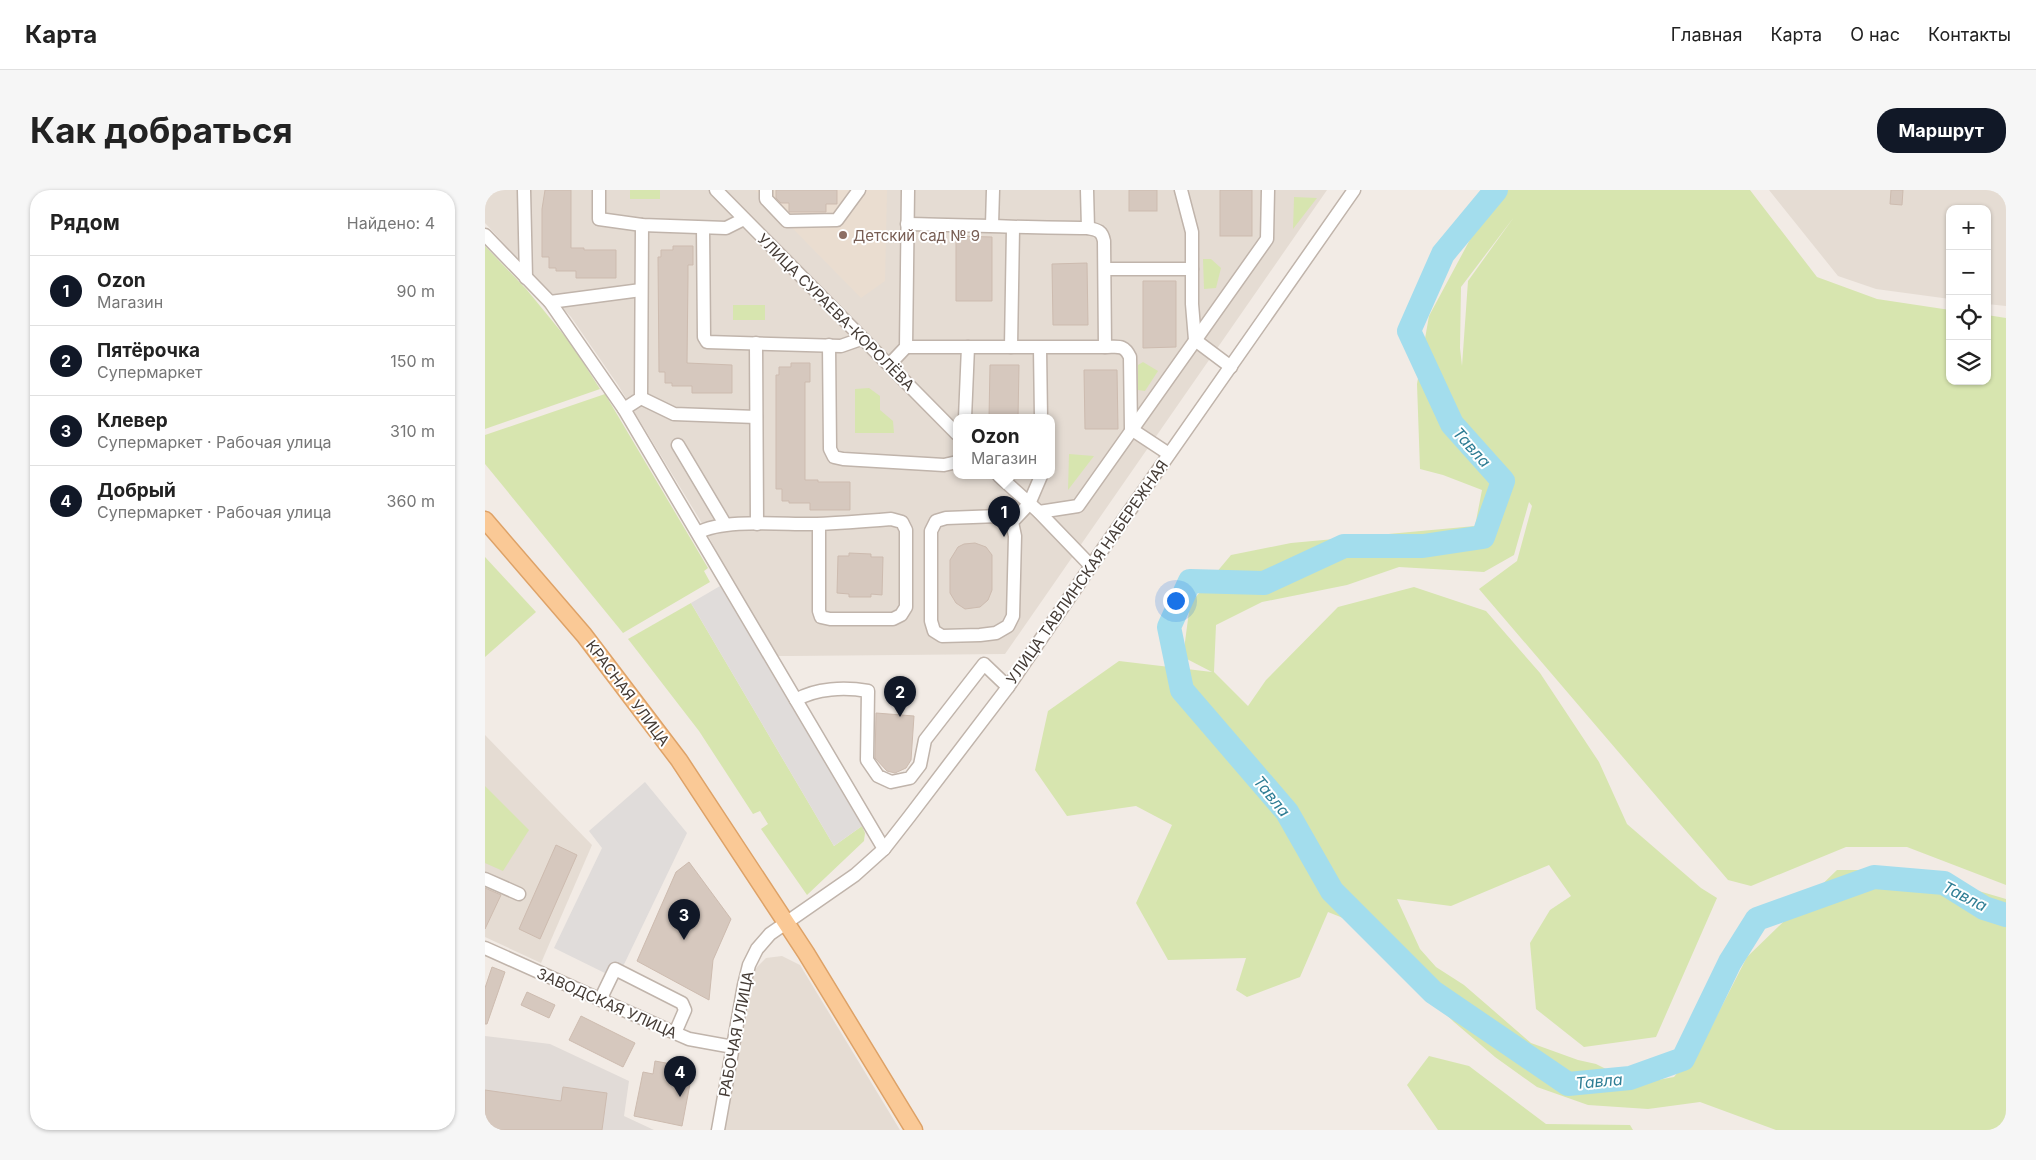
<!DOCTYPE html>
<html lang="ru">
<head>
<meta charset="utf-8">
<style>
  body { margin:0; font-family:Inter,sans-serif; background:#f6f6f6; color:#222 }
  .controls { position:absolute; right:15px; top:15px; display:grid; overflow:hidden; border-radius:10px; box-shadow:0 1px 4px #0004 }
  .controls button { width:45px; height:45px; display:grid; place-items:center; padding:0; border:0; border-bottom:1px solid #e0e0e0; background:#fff; color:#222; font:25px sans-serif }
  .you { position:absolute; left:690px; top:410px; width:18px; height:18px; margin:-12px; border:4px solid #fff; border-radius:50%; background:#1a73e8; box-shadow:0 0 0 8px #1a73e833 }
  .badge { display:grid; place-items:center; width:32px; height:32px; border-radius:50%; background:#111827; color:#fff; font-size:16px; font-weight:700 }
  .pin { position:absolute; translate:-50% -41px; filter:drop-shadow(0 1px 2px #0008) }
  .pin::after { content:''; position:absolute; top:26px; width:18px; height:15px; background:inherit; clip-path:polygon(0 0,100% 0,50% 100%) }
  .popup { position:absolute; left:468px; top:224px; width:102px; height:65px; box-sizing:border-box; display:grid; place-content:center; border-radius:10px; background:#fff; filter:drop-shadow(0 1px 4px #0005); font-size:16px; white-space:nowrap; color:#767676 }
  .popup b { font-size:19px; color:#222 }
  .popup::after { content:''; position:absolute; left:50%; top:100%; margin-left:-10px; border:10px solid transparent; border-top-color:#fff }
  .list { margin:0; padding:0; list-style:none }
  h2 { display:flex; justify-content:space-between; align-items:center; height:65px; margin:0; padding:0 20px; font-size:21px }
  h2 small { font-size:16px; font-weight:400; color:#767676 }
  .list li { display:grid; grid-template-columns:32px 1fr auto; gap:15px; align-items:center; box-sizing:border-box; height:70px; padding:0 20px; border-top:1px solid #e0e0e0 }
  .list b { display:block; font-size:19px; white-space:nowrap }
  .list p { margin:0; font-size:16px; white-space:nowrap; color:#767676 }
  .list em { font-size:16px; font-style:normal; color:#767676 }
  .icon { flex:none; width:28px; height:28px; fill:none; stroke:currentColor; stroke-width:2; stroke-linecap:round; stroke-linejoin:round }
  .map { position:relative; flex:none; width:1521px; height:940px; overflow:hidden; border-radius:20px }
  header { display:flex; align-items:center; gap:30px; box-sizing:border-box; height:70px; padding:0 25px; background:#fff; border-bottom:1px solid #e0e0e0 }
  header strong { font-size:24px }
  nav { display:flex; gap:28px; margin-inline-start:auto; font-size:18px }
  .intro { display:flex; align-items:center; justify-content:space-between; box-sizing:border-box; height:120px; padding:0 30px }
  h1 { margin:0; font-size:35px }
  .button { padding:12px 22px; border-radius:20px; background:#111827; color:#fff; font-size:18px; font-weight:700 }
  main { display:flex; gap:30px; padding:0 30px }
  aside { flex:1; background:#fff; border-radius:20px; box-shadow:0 1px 4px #0004 }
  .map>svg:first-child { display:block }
  .residential { fill:#e5dcd3; fill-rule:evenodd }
  .industrial { fill:#e1dbd7 }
  .education { fill:#eaddd0 }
  .green { fill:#d7e5af; fill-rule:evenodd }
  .parking { fill:#e0dcda }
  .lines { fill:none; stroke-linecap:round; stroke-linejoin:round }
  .river { stroke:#a3dded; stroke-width:24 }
  .building { fill:#d6c8be; stroke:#cdbbaf }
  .minor-casing { stroke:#c0b4ab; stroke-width:15 }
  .major-casing { stroke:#dea267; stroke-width:19 }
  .minor { stroke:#fff; stroke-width:12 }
  .major { stroke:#fac996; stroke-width:16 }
  .education-dot { fill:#8d6e63; stroke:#fff; stroke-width:2 }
  .labels { text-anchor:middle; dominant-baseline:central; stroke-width:4; stroke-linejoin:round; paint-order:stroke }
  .education-label { font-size:15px; fill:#785e54; stroke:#fff; text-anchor:start }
  .street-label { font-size:15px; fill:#443b35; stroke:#fff }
  .water-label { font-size:16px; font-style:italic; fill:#2e7d94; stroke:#fff }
</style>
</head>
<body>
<header>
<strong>Карта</strong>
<nav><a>Главная</a><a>Карта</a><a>О нас</a><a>Контакты</a></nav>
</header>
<div class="intro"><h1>Как добраться</h1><a class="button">Маршрут</a></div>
<main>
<aside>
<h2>Рядом<small>Найдено: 4</small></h2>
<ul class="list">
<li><span class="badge">1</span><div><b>Ozon</b><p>Магазин</p></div><em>90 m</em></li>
<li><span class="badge">2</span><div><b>Пятёрочка</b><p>Супермаркет</p></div><em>150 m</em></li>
<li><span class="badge">3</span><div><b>Клевер</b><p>Супермаркет · Рабочая улица</p></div><em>310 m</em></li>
<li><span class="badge">4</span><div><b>Добрый</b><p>Супермаркет · Рабочая улица</p></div><em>360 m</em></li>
</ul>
</aside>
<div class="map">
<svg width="1521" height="940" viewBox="0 0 1521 940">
  <rect width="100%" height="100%" fill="#f2ebe5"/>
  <g class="residential">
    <path d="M 0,0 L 842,0 L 520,464 L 306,466 L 293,466 L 246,389 L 215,330 L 133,195 L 86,127 L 0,33 ZM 472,228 L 566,228 L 566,286 L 472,286 Z"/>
    <polygon points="1284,0 1521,0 1521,116 1502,114 1502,19 1465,19 1465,109 1391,99 1353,86"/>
    <polygon points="0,545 107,655 56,773 0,747"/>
    <polygon points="297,766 315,775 415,940 235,940 263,786 281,768"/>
  </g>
  <polygon class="industrial" points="0,846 65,854 144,891 139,926 169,940 0,940"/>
  <polygon class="education" points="270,0 402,0 400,91 376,108"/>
  <g class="green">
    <rect x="145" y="0" width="30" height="9"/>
    <path d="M 1015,0 L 1265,0 L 1332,87 L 1392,109 L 1465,120 L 1465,191 L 1502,191 L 1502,125 L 1521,128 L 1521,695 L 1422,657 L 1361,657 L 1266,696 L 1243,690 L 994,399 L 1032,371 L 1047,316 L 1044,312 L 1029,365 L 999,382 L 914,377 L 862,395 L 777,412 L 731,435 L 729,482 L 763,516 L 781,490 L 853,417 L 929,397 L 1001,421 L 1055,483 L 1114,572 L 1142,634 L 1216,698 L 1232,708 L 1171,847 L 1099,857 L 1051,819 L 1045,753 L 1065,720 L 1086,706 L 1064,675 L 966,716 L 912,709 L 935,759 L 951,777 L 979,795 L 1046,853 L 1093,870 L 1111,874 L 1151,894 L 1189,887 L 1220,849 L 1262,767 L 1352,680 L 1422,680 L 1521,709 L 1521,940 L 1291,940 L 1215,912 L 1163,919 L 1103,915 L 1052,897 L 1010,867 L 969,832 L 896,762 L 903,746 L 843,722 L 815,787 L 762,807 L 751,800 L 761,768 L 683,770 L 651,713 L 687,635 L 651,616 L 582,626 L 550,580 L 563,521 L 634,471 L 727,482 L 698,467 L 705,414 L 746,365 L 806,353 L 990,336 L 997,300 L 958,285 L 935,279 L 932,194 L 944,126 L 988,44 ZM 1029,27 L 983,91 L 977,176 L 975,158 L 976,97 Z"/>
    <polygon points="809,7 832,8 808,39"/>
    <polygon points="0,56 42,100 87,155 115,199 0,239"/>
    <polygon points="718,69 726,69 736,78 731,98 719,99"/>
    <rect x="248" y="115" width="32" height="15"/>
    <polygon points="658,172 673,181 660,201 653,200 653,175"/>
    <polygon points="384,198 395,206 395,220 408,231 409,243 370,243 370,199"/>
    <polygon points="120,204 223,378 219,381 225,392 138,443 0,274 0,245"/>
    <polygon points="584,264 609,266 583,300"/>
    <polygon points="0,367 51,422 0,467"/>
    <polygon points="206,413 349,656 377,636 380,643 379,651 322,705 276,639 283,634 275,621 268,624 214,541 143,449"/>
    <polygon points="0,596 44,640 18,681 0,673"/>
    <polygon points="944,866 984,876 1061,934 1145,935 1148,940 953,940 922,895"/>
  </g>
  <g class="parking">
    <polygon points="235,396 377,636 349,656 206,413"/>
    <polygon points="160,592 202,643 132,789 69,758 117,658 104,641"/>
  </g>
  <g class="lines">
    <polyline class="river" points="1011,0 958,64 924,141 967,234 1018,291 998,347 938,356 859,356 779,393 705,391 684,437 697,500 802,622 847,701 948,802 1083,894 1145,888 1198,869 1245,772 1272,729 1389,687 1459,693 1499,718 1521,725"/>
  </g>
  <g class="building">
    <polygon points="60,0 86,0 86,58 99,58 99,60 131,60 131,88 91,88 91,81 71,81 71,78 64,78 64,67 57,67 57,19"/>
    <polygon points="291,0 352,0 352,14 341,14 341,22 304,22 304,13 296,13 291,8"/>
    <rect x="644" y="0" width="28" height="21"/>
    <rect x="735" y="0" width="32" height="46"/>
    <polygon points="1406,0 1418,0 1417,15 1405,14"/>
    <polygon points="471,46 507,47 507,111 471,111"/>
    <polygon points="188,56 208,56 208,75 203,75 203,86 202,173 247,175 247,203 207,203 207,196 187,196 187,193 180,193 180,182 174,182 173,67 176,67 176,60 188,60"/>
    <polygon points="602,73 603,135 568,135 567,74"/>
    <polygon points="658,91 691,91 691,157 658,158"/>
    <polygon points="306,173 325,173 325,192 320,192 320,290 333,290 333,292 365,292 365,320 325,320 325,313 304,313 304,311 297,311 297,299 291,299 291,185 294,185 294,177 306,177"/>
    <polygon points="505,175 534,175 533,228 504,228"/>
    <polygon points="599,180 632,180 633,239 600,239"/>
    <polygon points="490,353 501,357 507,365 507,400 503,410 495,417 480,419 471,413 465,403 465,370 473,357 479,354"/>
    <polygon points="364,363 386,364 386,367 398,367 397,405 386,404 386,407 364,407 364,404 352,403 353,366 364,366"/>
    <polygon points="391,523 429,526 426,570 421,578 410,583 402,581 390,568"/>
    <polygon points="71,655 92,665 55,749 34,739"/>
    <polygon points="204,672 246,729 228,770 224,810 152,771 191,682"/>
    <polygon points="0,698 16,705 0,739"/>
    <polygon points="7,777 20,782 2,834 0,834 0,798"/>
    <polygon points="42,802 70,815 64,828 36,815"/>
    <polygon points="96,826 150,853 138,877 84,850"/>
    <polygon points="170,871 208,878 197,936 149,926 158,882 168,884"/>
    <polygon points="78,897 122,903 117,940 0,940 0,900 76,911"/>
  </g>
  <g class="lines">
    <g class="minor-casing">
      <g id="minor">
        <polyline points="39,0 41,88"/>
        <polyline points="114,0 114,29 157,35 241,38 259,29"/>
        <polyline points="231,0 472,244"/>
        <polyline points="281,0 281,9 302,31 352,30 374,0"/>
        <polyline points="696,0 707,42 707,114 710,150 746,177"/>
        <path d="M 422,34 C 483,35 542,38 603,38 L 602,0"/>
        <polyline points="507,35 508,0"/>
        <polyline points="218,38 219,147 222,152 356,156 376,149"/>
        <polyline points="0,45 65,112 139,219 399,659"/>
        <polyline points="620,79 707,79"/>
        <polyline points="65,112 156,100"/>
        <polyline points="271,153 272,334"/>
        <polyline points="344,155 345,259 349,267 358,269 459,275 472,272"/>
        <path d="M 421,157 L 620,157 L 619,51 C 617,41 613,40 603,38"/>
        <polyline points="526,157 528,38"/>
        <path d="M 620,157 C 633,157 639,154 645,167 L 646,239 L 684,264"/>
        <polyline points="555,158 556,228"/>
        <polyline points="404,175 421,157 423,0"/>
        <polyline points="156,208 189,224 271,227"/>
        <polyline points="139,219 156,208 157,35"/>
        <polyline points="480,228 483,157"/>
        <polyline points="193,255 240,334"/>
        <polyline points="514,286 554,322 606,376"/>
        <polyline points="554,322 593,316 782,49 783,0"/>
        <polyline points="527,332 530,346 528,426 523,436 511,443 495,445 457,446 449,441 446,431 446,341 451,331 461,328 514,326 527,332 544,314 556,286"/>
        <path d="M 213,343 C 239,328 301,335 332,334 C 357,333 382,331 406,329 L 417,332 L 421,340 L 421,417 L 416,425 L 408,429 L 345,429 L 336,427 L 334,421 L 334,334"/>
        <path d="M 311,510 C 331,498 360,497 383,501 L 382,570 L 393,586 L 406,592 L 425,588 L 435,575 L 440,550 L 499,474 L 523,497"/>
        <polyline points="0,689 34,704"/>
        <polyline points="0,758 190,843 204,849 248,857"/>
        <polyline points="115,810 130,779 197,813 200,820 190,843"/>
        <polyline points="233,940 259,795 264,775 272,759 285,744 370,685 399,659 424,627 523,497 606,376 869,0"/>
      </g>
    </g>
    <g class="major-casing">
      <polyline id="major" points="0,330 99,445 194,570 321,763 429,940"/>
    </g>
    <use href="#minor" class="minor"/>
    <use href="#major" class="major"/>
  </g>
  <circle class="education-dot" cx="358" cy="45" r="5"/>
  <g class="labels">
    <g class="education-label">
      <text x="368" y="45">Детский сад № 9</text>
    </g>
    <g class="street-label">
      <text transform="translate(351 122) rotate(45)">УЛИЦА СУРАЕВА-КОРОЛЁВА</text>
      <text transform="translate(602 382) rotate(-55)">УЛИЦА ТАВЛИНСКАЯ НАБЕРЕЖНАЯ</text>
      <text transform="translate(143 503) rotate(53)">КРАСНАЯ УЛИЦА</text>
      <text transform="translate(122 813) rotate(24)">ЗАВОДСКАЯ УЛИЦА</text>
      <text transform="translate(251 844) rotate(-79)">РАБОЧАЯ УЛИЦА</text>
    </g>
    <g class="water-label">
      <text transform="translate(987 257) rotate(48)">Тавла</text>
      <text transform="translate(787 606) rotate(51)">Тавла</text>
      <text transform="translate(1480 706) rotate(27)">Тавла</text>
      <text transform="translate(1114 891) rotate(-5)">Тавла</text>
    </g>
  </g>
</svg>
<div class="controls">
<button>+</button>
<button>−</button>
<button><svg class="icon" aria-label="locate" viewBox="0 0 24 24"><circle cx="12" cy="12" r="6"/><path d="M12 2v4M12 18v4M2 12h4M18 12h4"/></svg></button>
<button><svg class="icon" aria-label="layers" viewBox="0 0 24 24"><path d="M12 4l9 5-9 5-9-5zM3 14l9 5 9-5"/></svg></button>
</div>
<div class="you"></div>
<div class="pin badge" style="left:519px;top:347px">1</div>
<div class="popup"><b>Ozon</b>Магазин</div>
<div class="pin badge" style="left:415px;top:527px">2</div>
<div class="pin badge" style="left:199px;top:750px">3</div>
<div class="pin badge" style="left:195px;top:907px">4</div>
</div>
</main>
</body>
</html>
